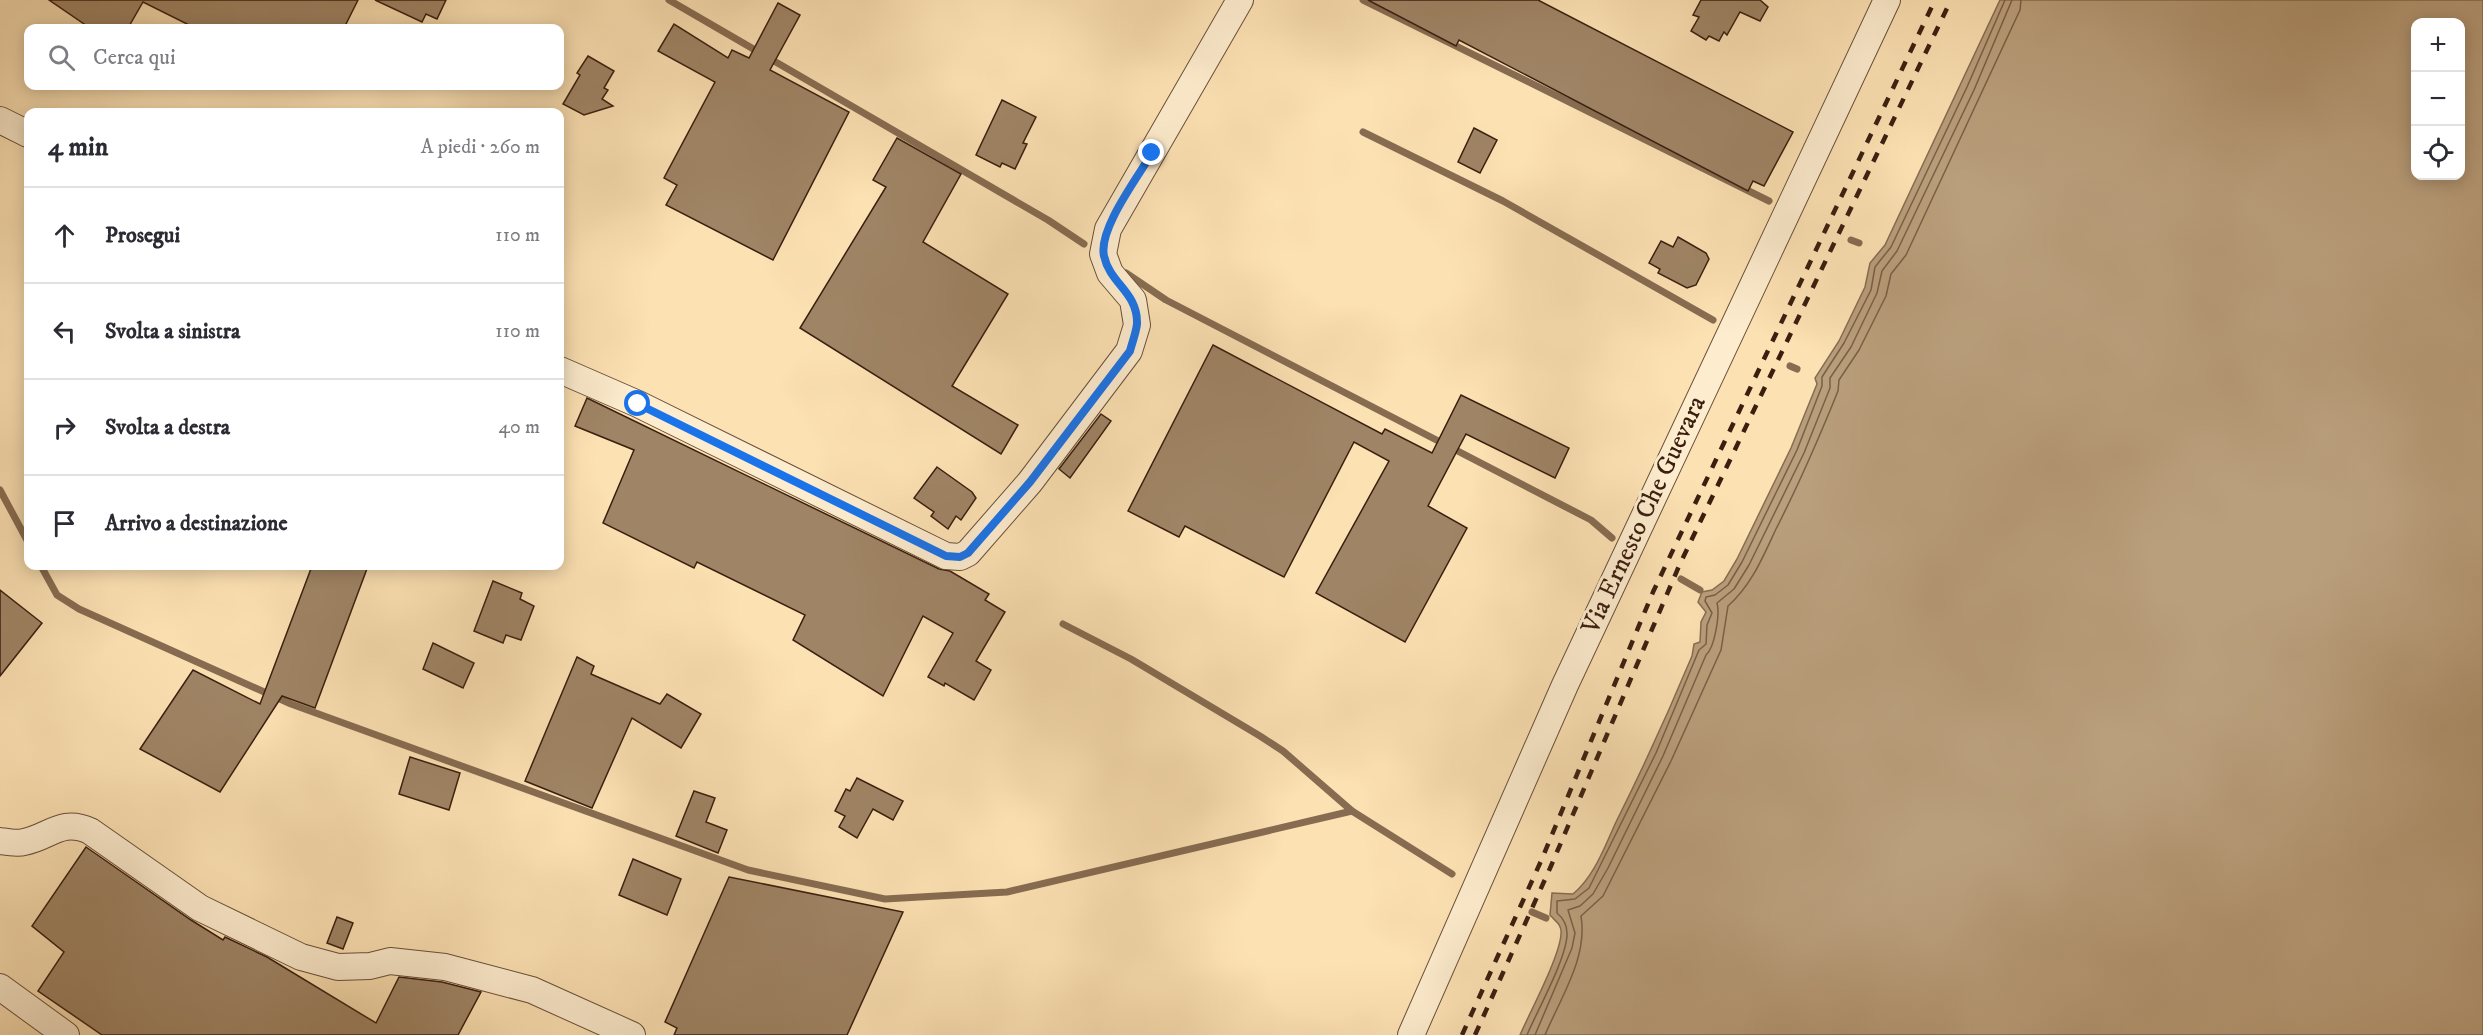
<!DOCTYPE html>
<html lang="it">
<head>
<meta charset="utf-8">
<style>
  body { margin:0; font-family:"IM FELL DW Pica",serif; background:#f7f7f7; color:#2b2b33 }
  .controls { position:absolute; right:18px; top:18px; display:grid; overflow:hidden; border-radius:12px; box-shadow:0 3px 15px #0003 }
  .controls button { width:54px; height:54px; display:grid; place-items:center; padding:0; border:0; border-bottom:2px solid #e1e1e2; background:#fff; color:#2b2b33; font:30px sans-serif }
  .stop { position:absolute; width:18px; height:18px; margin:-14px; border:4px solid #1a73e8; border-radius:50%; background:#fff }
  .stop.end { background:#1a73e8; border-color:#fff; box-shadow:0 2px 6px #0008 }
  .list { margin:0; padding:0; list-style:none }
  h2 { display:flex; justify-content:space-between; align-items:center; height:78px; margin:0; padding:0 24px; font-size:26px }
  h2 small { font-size:20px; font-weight:400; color:#7c7c81 }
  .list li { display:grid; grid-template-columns:39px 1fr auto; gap:18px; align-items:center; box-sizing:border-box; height:96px; padding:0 24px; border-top:2px solid #e1e1e2 }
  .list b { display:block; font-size:22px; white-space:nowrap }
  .list em { font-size:20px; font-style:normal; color:#7c7c81 }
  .icon { flex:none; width:33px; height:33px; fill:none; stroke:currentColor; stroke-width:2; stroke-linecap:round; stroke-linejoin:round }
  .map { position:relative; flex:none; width:2483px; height:1035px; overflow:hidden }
  .search { position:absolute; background:#fff; box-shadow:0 3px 15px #0003; left:24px; top:24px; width:540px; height:66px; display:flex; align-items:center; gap:15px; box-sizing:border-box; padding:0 21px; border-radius:12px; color:#7c7c81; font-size:22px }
  .panel { position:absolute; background:#fff; box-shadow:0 3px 15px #0003; left:24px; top:108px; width:540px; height:462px; border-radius:12px }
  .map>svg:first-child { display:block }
  .water { fill:#ba9f7c; stroke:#876c51; stroke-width:1.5; fill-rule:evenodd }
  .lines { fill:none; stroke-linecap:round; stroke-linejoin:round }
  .shore { stroke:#7a5f46; stroke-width:1.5 }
  .stream { stroke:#876c51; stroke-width:7 }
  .building { fill:#9f8465; stroke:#3a1f10; stroke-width:1.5 }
  .minor-casing { stroke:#6a5039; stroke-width:28 }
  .minor { stroke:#fdecce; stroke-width:26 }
  .rail { stroke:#3a1f10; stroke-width:4.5; stroke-dasharray:10 10; stroke-linecap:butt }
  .route { stroke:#1a73e8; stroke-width:8 }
  .labels { text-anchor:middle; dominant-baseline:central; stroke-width:6; stroke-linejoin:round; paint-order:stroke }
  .street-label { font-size:26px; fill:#3a1f10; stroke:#fdecce }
</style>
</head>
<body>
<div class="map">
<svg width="2483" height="1035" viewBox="0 0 2483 1035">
  <rect width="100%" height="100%" fill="#fce1b3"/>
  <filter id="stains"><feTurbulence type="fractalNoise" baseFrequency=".00333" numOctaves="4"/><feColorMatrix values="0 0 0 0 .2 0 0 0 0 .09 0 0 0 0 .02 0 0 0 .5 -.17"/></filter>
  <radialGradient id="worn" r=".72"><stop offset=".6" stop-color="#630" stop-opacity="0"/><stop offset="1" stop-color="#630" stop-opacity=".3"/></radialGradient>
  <path class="water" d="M 2000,0 L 2483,0 L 2483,1035 L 1520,1035 C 1530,1012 1560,956 1561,934 C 1562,924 1555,921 1550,915 L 1552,893 L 1573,894 C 1595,876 1605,845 1617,820 C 1644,766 1669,711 1692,656 L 1694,644 L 1700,642 L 1701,622 L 1706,612 L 1698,602 L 1702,592 L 1712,590 L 1724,581 L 1737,559 L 1791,448 L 1817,384 L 1815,378 L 1839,341 L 1865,287 L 1870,263 L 1885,245 ZM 2416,22 L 2460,22 L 2460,176 L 2416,176 Z"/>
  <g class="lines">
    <g class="shore">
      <path d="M 1527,1035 C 1537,1011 1568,956 1567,933 C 1567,924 1563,918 1557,913 L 1557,901 L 1575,899 L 1589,888 L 1656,753 L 1699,650 L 1706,644 L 1707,625 L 1712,613 L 1705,601 L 1706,597 L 1715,595 L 1728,585 L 1742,562 L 1797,450 L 1822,386 L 1822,377 L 1844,343 L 1871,290 L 1875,267 L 1891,247 L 1967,87 L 2005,0"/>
      <path d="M 1535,1035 L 1572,948 L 1575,933 L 1568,910 L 1580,906 L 1593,894 L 1608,868 L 1663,756 L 1706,655 C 1715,647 1720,614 1717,603 L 1734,589 L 1749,565 L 1804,453 L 1830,388 L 1830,378 L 1851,347 L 1877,293 L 1882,271 L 1897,251 L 1918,207 L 1974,90 L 2012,0"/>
      <path d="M 1545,1035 C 1561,997 1588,957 1581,916 L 1603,896 L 1671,761 L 1721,650 L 1728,606 C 1751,586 1763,557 1776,529 C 1799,484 1819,438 1838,391 L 1839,380 L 1859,350 L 1886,296 L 1891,274 L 1906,255 L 2020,10 L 2021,0"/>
    </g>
    <g class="stream">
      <polyline points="669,0 1048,220 1084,244"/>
      <polyline points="1363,0 1769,201"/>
      <polyline points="1363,132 1503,201 1713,320"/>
      <polyline points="1851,240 1859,243"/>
      <polyline points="1126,273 1166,300 1591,520 1612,538"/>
      <polyline points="1790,366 1797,369"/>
      <polyline points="0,490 28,542"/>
      <polyline points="41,566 57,595 79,609 291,704 748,870 885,899 1007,892 1352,811"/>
      <polyline points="1681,579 1700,590"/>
      <polyline points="1063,624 1131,659 1260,736 1283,751 1352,811 1452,874"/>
      <polyline points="1532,912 1546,918"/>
    </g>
  </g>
  <g class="building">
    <polygon points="49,0 358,0 344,28 195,28 143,2 128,28 90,28"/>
    <polygon points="375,0 446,0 437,19 426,14 422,22"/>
    <polygon points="1368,0 1538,0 1793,132 1764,186 1753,181 1748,191 1459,40 1456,46"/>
    <polygon points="1701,0 1760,0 1768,7 1760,21 1740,12 1727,35 1724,32 1719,41 1709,36 1706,40 1691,31 1699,17 1693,15"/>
    <polygon points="778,3 800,15 770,70 849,112 773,260 666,205 677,185 664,178 715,82 658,51 674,24 728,58 732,50 749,58"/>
    <polygon points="588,56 614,71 604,88 608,90 602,99 613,106 584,115 563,104 580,75 577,73"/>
    <polygon points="1002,100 1036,117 1023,143 1027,144 1015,169 1002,163 1000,167 976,155"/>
    <polygon points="1474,128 1497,140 1480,173 1458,162"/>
    <polygon points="897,138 961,174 923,242 1008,294 952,386 1018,425 1001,454 800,328 886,187 873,180"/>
    <polygon points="1678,237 1706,253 1709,259 1696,285 1687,288 1658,273 1660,269 1649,263 1661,241 1673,247"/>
    <polygon points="1213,345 1382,434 1385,429 1432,453 1461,395 1569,448 1555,478 1466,434 1428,506 1467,528 1405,642 1316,593 1389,461 1354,442 1284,577 1185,526 1179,537 1128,511"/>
    <polygon points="587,398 939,569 950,571 989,594 985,600 1005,612 976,661 991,670 974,700 945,683 944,686 928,677 953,633 923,616 883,696 793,640 805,615 697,562 694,568 603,523 634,450 575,426"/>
    <polygon points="1101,414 1111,421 1070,478 1059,469"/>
    <polygon points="937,467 972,492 976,498 961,520 956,516 948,529 931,516 934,512 914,498"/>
    <polygon points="312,566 368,566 315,708 282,696 220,792 140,749 193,670 260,704"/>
    <polygon points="493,581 522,593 520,599 534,606 521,640 506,635 503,643 474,631"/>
    <polygon points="0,590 42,623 0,676"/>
    <polygon points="433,643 474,663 463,688 423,669"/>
    <polygon points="577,657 594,666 591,674 660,704 667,694 701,714 681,748 632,718 592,808 525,781"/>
    <polygon points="410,757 460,773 449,810 399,794"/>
    <polygon points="857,778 903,801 893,820 873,809 857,838 839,827 845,816 835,811 846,789 850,791"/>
    <polygon points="694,791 715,798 706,822 727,830 718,853 676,836"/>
    <polygon points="86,847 191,920 223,940 225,937 267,957 376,1023 399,977 442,982 481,992 458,1035 102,1035 38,991 64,952 32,926"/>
    <polygon points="633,859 681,879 667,915 619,895"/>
    <polygon points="729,877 903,912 847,1035 674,1035 677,1028 665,1022"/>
    <polygon points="337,917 353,923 343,949 327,943"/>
  </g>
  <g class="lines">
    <g class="minor-casing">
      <g id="minor">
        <polyline points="0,120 28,134"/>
        <polyline points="560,370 638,404 946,556 960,557 968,553 1030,482 1129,351 1137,325 1133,300 1110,273 1103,254 1108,229 1240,0"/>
        <path d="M 0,841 C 7,842 17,844 24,842 C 50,837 61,818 90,831 L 200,908 L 301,957 L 338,967 L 370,966 L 390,961 L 445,967 L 532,990 L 632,1035"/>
        <polyline points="0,987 66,1035"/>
        <polyline points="1411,1035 1565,685 1887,0"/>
      </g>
    </g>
    <use href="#minor" class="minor"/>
    <g class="rail">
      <polyline points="1462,1035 1541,861 1653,592 1935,0"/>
      <polyline points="1475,1035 1551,866 1679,566 1951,0"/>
    </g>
  </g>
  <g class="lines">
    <path class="route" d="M 638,404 L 946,556 L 960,557 L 968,553 L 1030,482 L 1130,351 C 1132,343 1136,333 1137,324 C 1138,292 1110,284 1104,256 C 1098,229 1138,177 1152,153"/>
  </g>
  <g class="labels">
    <g class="street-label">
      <text transform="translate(1644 515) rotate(-65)">Via Ernesto Che Guevara</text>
    </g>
  </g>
  <rect width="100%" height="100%" filter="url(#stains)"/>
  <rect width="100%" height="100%" fill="url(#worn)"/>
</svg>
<div class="controls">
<button>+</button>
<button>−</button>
<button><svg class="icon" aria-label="locate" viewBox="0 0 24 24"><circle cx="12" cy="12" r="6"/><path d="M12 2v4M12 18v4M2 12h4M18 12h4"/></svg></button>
</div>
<div class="stop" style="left:638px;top:404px"></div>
<div class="stop end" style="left:1152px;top:153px"></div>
<div class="search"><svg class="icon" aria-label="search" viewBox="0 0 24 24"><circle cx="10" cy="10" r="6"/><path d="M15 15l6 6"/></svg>Cerca qui</div>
<section class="panel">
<h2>4 min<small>A piedi · 260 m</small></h2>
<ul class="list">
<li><svg class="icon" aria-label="ahead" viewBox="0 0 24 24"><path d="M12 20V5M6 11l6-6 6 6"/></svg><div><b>Prosegui</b></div><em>110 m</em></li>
<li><svg class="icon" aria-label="left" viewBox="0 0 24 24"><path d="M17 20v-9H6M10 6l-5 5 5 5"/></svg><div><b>Svolta a sinistra</b></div><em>110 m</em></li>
<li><svg class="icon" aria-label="right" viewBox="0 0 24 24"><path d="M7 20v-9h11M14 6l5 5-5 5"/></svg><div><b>Svolta a destra</b></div><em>40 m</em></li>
<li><svg class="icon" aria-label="arrive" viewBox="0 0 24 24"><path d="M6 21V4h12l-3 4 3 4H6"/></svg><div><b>Arrivo a destinazione</b></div></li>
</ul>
</section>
</div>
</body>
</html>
